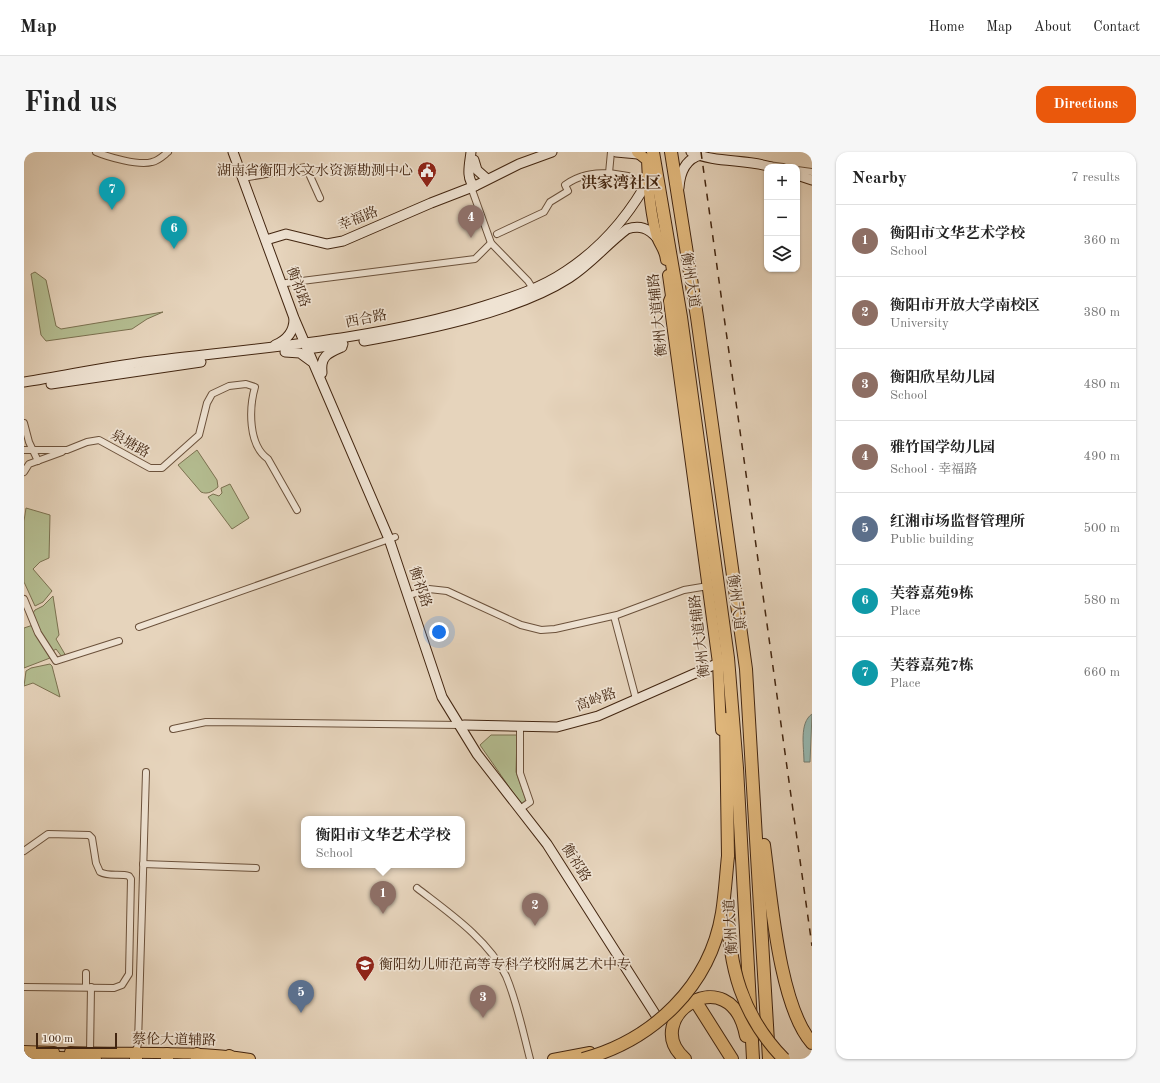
<!DOCTYPE html>
<html lang="en">
<head>
<meta charset="utf-8">
<style>
  body { margin:0; font-family:"Old Standard TT","Noto Serif SC",serif; background:#f6f6f6; color:#222 }
  .controls { position:absolute; right:12px; top:12px; display:grid; overflow:hidden; border-radius:8px; box-shadow:0 1px 3px #0004 }
  .controls button { width:36px; height:36px; display:grid; place-items:center; padding:0; border:0; border-bottom:1px solid #e0e0e0; background:#fff; color:#222; font:20px sans-serif }
  .scale { position:absolute; left:12px; bottom:10px; width:81px; box-sizing:border-box; padding-left:4px; border:2px solid #422510; border-top:0; font-size:11px; line-height:14px; white-space:nowrap; color:#422510; -webkit-text-stroke:3px #efe3d3; paint-order:stroke }
  .you { position:absolute; left:415px; top:480px; width:14px; height:14px; margin:-10px; border:3px solid #fff; border-radius:50%; background:#1a73e8; box-shadow:0 0 0 6px #1a73e833 }
  .badge { display:grid; place-items:center; width:26px; height:26px; border-radius:50%; background:#ea580c; color:#fff; font-size:13px; font-weight:700 }
  .pin { position:absolute; translate:-50% -33px; filter:drop-shadow(0 1px 2px #0008) }
  .pin::after { content:''; position:absolute; top:21px; width:14px; height:12px; background:inherit; clip-path:polygon(0 0,100% 0,50% 100%) }
  .popup { position:absolute; left:277px; top:664px; width:164px; height:52px; box-sizing:border-box; display:grid; place-content:center; border-radius:8px; background:#fff; filter:drop-shadow(0 1px 3px #0005); font-size:13px; white-space:nowrap; color:#767676 }
  .popup b { font-size:15px; color:#222 }
  .popup::after { content:''; position:absolute; left:50%; top:100%; margin-left:-8px; border:8px solid transparent; border-top-color:#fff }
  .list { margin:0; padding:0; list-style:none }
  h2 { display:flex; justify-content:space-between; align-items:center; height:52px; margin:0; padding:0 16px; font-size:17px }
  h2 small { font-size:13px; font-weight:400; color:#767676 }
  .list li { display:grid; grid-template-columns:26px 1fr auto; gap:12px; align-items:center; box-sizing:border-box; height:72px; padding:0 16px; border-top:1px solid #e0e0e0 }
  .list b { display:block; font-size:15px; white-space:nowrap }
  .list p { margin:0; font-size:13px; white-space:nowrap; color:#767676 }
  .list em { font-size:13px; font-style:normal; color:#767676 }
  .icon { flex:none; width:22px; height:22px; fill:none; stroke:currentColor; stroke-width:2; stroke-linecap:round; stroke-linejoin:round }
  .map { position:relative; flex:none; width:788px; height:907px; overflow:hidden; border-radius:12px }
  header { display:flex; align-items:center; gap:24px; box-sizing:border-box; height:56px; padding:0 20px; background:#fff; border-bottom:1px solid #e0e0e0 }
  header strong { font-size:19px }
  nav { display:flex; gap:22px; margin-inline-start:auto; font-size:14px }
  .intro { display:flex; align-items:center; justify-content:space-between; box-sizing:border-box; height:96px; padding:0 24px }
  h1 { margin:0; font-size:28px }
  .button { padding:10px 18px; border-radius:12px; background:#ea580c; color:#fff; font-size:14px; font-weight:700 }
  main { display:flex; gap:24px; padding:0 24px }
  aside { flex:1; background:#fff; border-radius:12px; box-shadow:0 1px 3px #0004 }
  .map>svg:first-child { display:block }
  .green { fill:#b4bd91; stroke:#7b7150 }
  .water { fill:#96b8b1; stroke:#747d71 }
  .lines { fill:none; stroke-linecap:round; stroke-linejoin:round }
  .street-casing { stroke:#6b513b; stroke-width:8 }
  .secondary-casing { stroke:#422510; stroke-width:11 }
  .primary-casing { stroke:#422510; stroke-width:12 }
  .highway-casing { stroke:#422510; stroke-width:14 }
  .street { stroke:#efe3d3; stroke-width:6 }
  .secondary { stroke:#efe3d3; stroke-width:9 }
  .primary { stroke:#e3ba7e; stroke-width:10 }
  .highway { stroke:#e3ba7e; stroke-width:12 }
  .rail { stroke:#422510; stroke-width:1.5; stroke-dasharray:7 7; stroke-linecap:butt }
  .highway-bridge-casing { stroke:#422510; stroke-width:14; stroke-linecap:butt }
  .highway-bridge { stroke:#e3ba7e; stroke-width:12 }
  .labels { text-anchor:middle; dominant-baseline:central; stroke-width:3.5; stroke-linejoin:round; paint-order:stroke }
  .poi-label { font-size:14px; fill:#422510; stroke:#efe3d3; text-anchor:end }
  .street-label { font-size:14px; fill:#422510; stroke:#efe3d3 }
  .quarter-label { font-size:16px; font-weight:bold; fill:#422510; stroke:#efe3d3 }
</style>
</head>
<body>
<header>
<strong>Map</strong>
<nav><a>Home</a><a>Map</a><a>About</a><a>Contact</a></nav>
</header>
<div class="intro"><h1>Find us</h1><a class="button">Directions</a></div>
<main>
<div class="map">
<svg width="788" height="907" viewBox="0 0 788 907">
  <rect width="100%" height="100%" fill="#e6d4bc"/>
  <filter id="stains"><feTurbulence type="fractalNoise" baseFrequency=".005" numOctaves="4"/><feColorMatrix values="0 0 0 0 .2 0 0 0 0 .09 0 0 0 0 .02 0 0 0 .5 -.17"/></filter>
  <radialGradient id="worn" r=".72"><stop offset=".6" stop-color="#630" stop-opacity="0"/><stop offset="1" stop-color="#630" stop-opacity=".3"/></radialGradient>
  <g class="green">
    <polygon points="11,120 22,128 32,174 37,177 139,160 123,167 108,177 22,189 17,183 7,122"/>
    <path d="M 173,298 L 193,328 L 194,335 C 189,339 184,343 177,340 L 154,313 Z"/>
    <polygon points="206,332 225,366 208,377 184,345 189,342 195,344 198,341 197,336"/>
    <polygon points="2,356 26,363 25,406 16,410 9,417 28,439 19,450 11,454 0,430 0,369"/>
    <path d="M 29,444 L 35,483 L 32,487 L 42,504 L 38,505 L 32,497 L 29,499 C 20,487 13,475 9,461 L 11,458 L 19,454 Z"/>
    <polygon points="9,473 14,485 26,506 0,516 0,476"/>
    <polygon points="26,512 28,514 36,545 9,531 0,534 2,519 7,516"/>
    <polygon points="467,583 493,583 492,620 502,648 497,652 456,593"/>
  </g>
  <path class="water" d="M 788,562 L 786,610 L 780,610 C 780,595 775,571 788,562 Z"/>
  <g class="lines">
    <g class="street-casing">
      <g id="street">
        <path d="M 72,0 C 84,5 115,14 128,10 C 134,9 139,4 144,0"/>
        <polyline points="744,13 759,15"/>
        <polyline points="773,18 788,20"/>
        <polyline points="585,21 604,24"/>
        <polyline points="219,26 282,15 296,46"/>
        <polyline points="447,35 467,91 504,129 509,137"/>
        <path d="M 473,82 L 520,60 L 526,50 L 544,39 L 541,33 C 555,23 569,21 585,21 L 587,0"/>
        <polyline points="262,131 451,107 467,91"/>
        <polyline points="0,271 5,290 14,309"/>
        <path d="M 0,298 L 43,298 L 63,290 L 75,288 L 126,316 L 138,316 L 175,283 L 183,251 L 188,242 L 205,234 L 222,232 L 231,235 C 225,256 224,293 244,307 L 273,358"/>
        <polyline points="0,320 5,312 38,300"/>
        <polyline points="389,442 405,437 423,439 497,473 517,478 531,477 593,463 660,438 684,434"/>
        <polyline points="0,447 14,481 32,509 95,489"/>
        <polyline points="590,464 612,547"/>
        <polyline points="115,475 371,385"/>
        <polyline points="149,577 182,570 437,573"/>
        <polyline points="496,657 506,650 496,621 496,576"/>
        <path d="M 0,699 L 24,682 L 65,683 L 68,686 L 72,711 L 76,720 C 85,725 96,721 105,724 L 107,727 L 105,822 L 98,833 L 90,836 L 0,835"/>
        <polyline points="119,712 232,716"/>
        <path d="M 393,736 C 424,760 465,788 482,824 C 493,850 499,880 506,907"/>
        <polyline points="62,821 62,835"/>
        <polyline points="66,901 67,835"/>
        <polyline points="112,901 114,891 122,620"/>
      </g>
    </g>
    <g class="secondary-casing">
      <g id="secondary">
        <polyline points="209,0 270,166 365,387 418,545 453,602 523,692 633,865"/>
        <path d="M 447,0 C 446,10 441,28 451,34"/>
        <polyline points="592,0 614,2"/>
        <path d="M 667,0 C 690,11 722,7 747,15"/>
        <polyline points="450,8 453,18 462,26"/>
        <polyline points="773,23 788,28"/>
        <path d="M 655,36 C 656,21 661,7 677,3"/>
        <polyline points="242,88 262,82 303,92 319,89 407,51 451,34 495,12 528,0"/>
        <path d="M 340,189 C 402,178 492,160 545,126 C 567,112 583,92 603,77 C 616,73 624,76 633,86"/>
        <path d="M 251,193 C 263,188 270,180 270,167"/>
        <polyline points="283,197 319,192"/>
        <polyline points="261,200 276,201 287,209"/>
        <path d="M 298,221 C 296,204 304,201 318,195"/>
        <path d="M 0,230 C 45,223 90,213 136,208 C 245,195 355,187 460,154 C 489,145 517,136 542,119 C 577,96 606,62 626,25"/>
        <polyline points="27,232 177,210"/>
        <polyline points="440,573 533,575 574,564 699,509"/>
      </g>
    </g>
    <g class="primary-casing">
      <g id="primary">
        <path d="M 613,0 L 623,8 C 624,33 626,61 633,85 C 636,94 641,97 642,108"/>
        <polyline points="644,123 647,144 645,149 694,511 697,578"/>
        <polyline points="0,899 30,900"/>
        <path d="M 46,900 C 106,902 167,898 226,907"/>
        <polyline points="529,907 566,900"/>
      </g>
    </g>
    <g class="highway-casing">
      <g id="highway">
        <polyline points="629,0 657,165 704,506 713,616 729,907"/>
        <polyline points="647,0 673,165 722,517 745,907"/>
        <polyline points="702,567 704,704"/>
        <path d="M 740,693 C 747,744 755,854 788,891"/>
        <polyline points="672,850 708,907"/>
        <polyline points="205,904 210,907"/>
        <polyline points="0,905 71,907"/>
        <polyline points="112,907 112,901"/>
        <polyline points="143,907 143,902"/>
        <polyline points="173,907 173,902"/>
        <path d="M 661,907 C 614,866 707,804 722,884"/>
      </g>
    </g>
    <use href="#street" class="street"/>
    <use href="#secondary" class="secondary"/>
    <use href="#primary" class="primary"/>
    <use href="#highway" class="highway"/>
    <polyline class="rail" points="677,0 788,794"/>
    <g class="highway-bridge-casing">
      <g id="highway-bridge">
        <path d="M 704,755 C 704,814 718,864 760,907"/>
        <path d="M 559,907 C 629,888 686,834 698,761 C 701,742 702,723 704,704"/>
      </g>
    </g>
    <use href="#highway-bridge" class="highway-bridge"/>
  </g>
  <defs>
    <g id="civic-pin" transform="scale(1)"><path d="M0 17L-7.5 6A9.5 9.5 0 1 1 7.5 6Z" fill="#8f2418" stroke="#efe3d3"/><path d="M-.6-6.5H3V-4.5H.6V-3L4-1V1h2V6H-6V1h2V-1L-.6-3ZM-1.2 2.5V6h2.4V2.5Z" fill="#fff"/></g>
    <g id="school-pin" transform="scale(1)"><path d="M0 17L-7.5 6A9.5 9.5 0 1 1 7.5 6Z" fill="#8f2418" stroke="#efe3d3"/><path d="M0-5L7-2L0 1L-7-2ZM-4 1L0 2.5L4 1V4Q0 6-4 4Z" fill="#fff"/></g>
  </defs>
  <g fill-rule="evenodd">
    <use href="#civic-pin" x="403" y="19"/>
    <use href="#school-pin" x="341" y="813"/>
  </g>
  <g class="labels">
    <g class="poi-label">
      <text x="389" y="19">湖南省衡阳水文水资源勘测中心</text>
      <text x="355" y="813" text-anchor="start">衡阳幼儿师范高等专科学校附属艺术中专</text>
    </g>
    <g class="street-label">
      <text transform="translate(334 67) rotate(-22)">幸福路</text>
      <text transform="translate(666 128) rotate(81)">衡州大道</text>
      <text transform="translate(274 135) rotate(70)">衡祁路</text>
      <text transform="translate(634 163) rotate(-96)">衡州大道辅路</text>
      <text transform="translate(342 167) rotate(-11)">西合路</text>
      <text transform="translate(106 292) rotate(29)">泉塘路</text>
      <text transform="translate(396 435) rotate(71)">衡祁路</text>
      <text transform="translate(712 450) rotate(83)">衡州大道</text>
      <text transform="translate(676 484) rotate(-97)">衡州大道辅路</text>
      <text transform="translate(572 548) rotate(-20)">高岭路</text>
      <text transform="translate(552 711) rotate(58)">衡祁路</text>
      <text transform="translate(707 775) rotate(-93)">衡州大道</text>
      <text transform="translate(150 888) rotate(1)">蔡伦大道辅路</text>
    </g>
    <g class="quarter-label">
      <text x="597" y="32">洪家湾社区</text>
    </g>
  </g>
  <rect width="100%" height="100%" filter="url(#stains)"/>
  <rect width="100%" height="100%" fill="url(#worn)"/>
</svg>
<div class="controls">
<button>+</button>
<button>−</button>
<button><svg class="icon" aria-label="layers" viewBox="0 0 24 24"><path d="M12 4l9 5-9 5-9-5zM3 14l9 5 9-5"/></svg></button>
</div>
<div class="scale">100 m</div>
<div class="you"></div>
<div class="pin badge" style="left:359px;top:762px;background:#8d6e63">1</div>
<div class="popup"><b>衡阳市文华艺术学校</b>School</div>
<div class="pin badge" style="left:511px;top:774px;background:#8d6e63">2</div>
<div class="pin badge" style="left:459px;top:866px;background:#8d6e63">3</div>
<div class="pin badge" style="left:447px;top:86px;background:#8d6e63">4</div>
<div class="pin badge" style="left:277px;top:861px;background:#5c6f8a">5</div>
<div class="pin badge" style="left:150px;top:97px;background:#0f9aa8">6</div>
<div class="pin badge" style="left:88px;top:58px;background:#0f9aa8">7</div>
</div>
<aside>
<h2>Nearby<small>7 results</small></h2>
<ul class="list">
<li><span class="badge" style="background:#8d6e63">1</span><div><b>衡阳市文华艺术学校</b><p>School</p></div><em>360 m</em></li>
<li><span class="badge" style="background:#8d6e63">2</span><div><b>衡阳市开放大学南校区</b><p>University</p></div><em>380 m</em></li>
<li><span class="badge" style="background:#8d6e63">3</span><div><b>衡阳欣星幼儿园</b><p>School</p></div><em>480 m</em></li>
<li><span class="badge" style="background:#8d6e63">4</span><div><b>雅竹国学幼儿园</b><p>School · 幸福路</p></div><em>490 m</em></li>
<li><span class="badge" style="background:#5c6f8a">5</span><div><b>红湘市场监督管理所</b><p>Public building</p></div><em>500 m</em></li>
<li><span class="badge" style="background:#0f9aa8">6</span><div><b>芙蓉嘉苑9栋</b><p>Place</p></div><em>580 m</em></li>
<li><span class="badge" style="background:#0f9aa8">7</span><div><b>芙蓉嘉苑7栋</b><p>Place</p></div><em>660 m</em></li>
</ul>
</aside>
</main>
</body>
</html>
